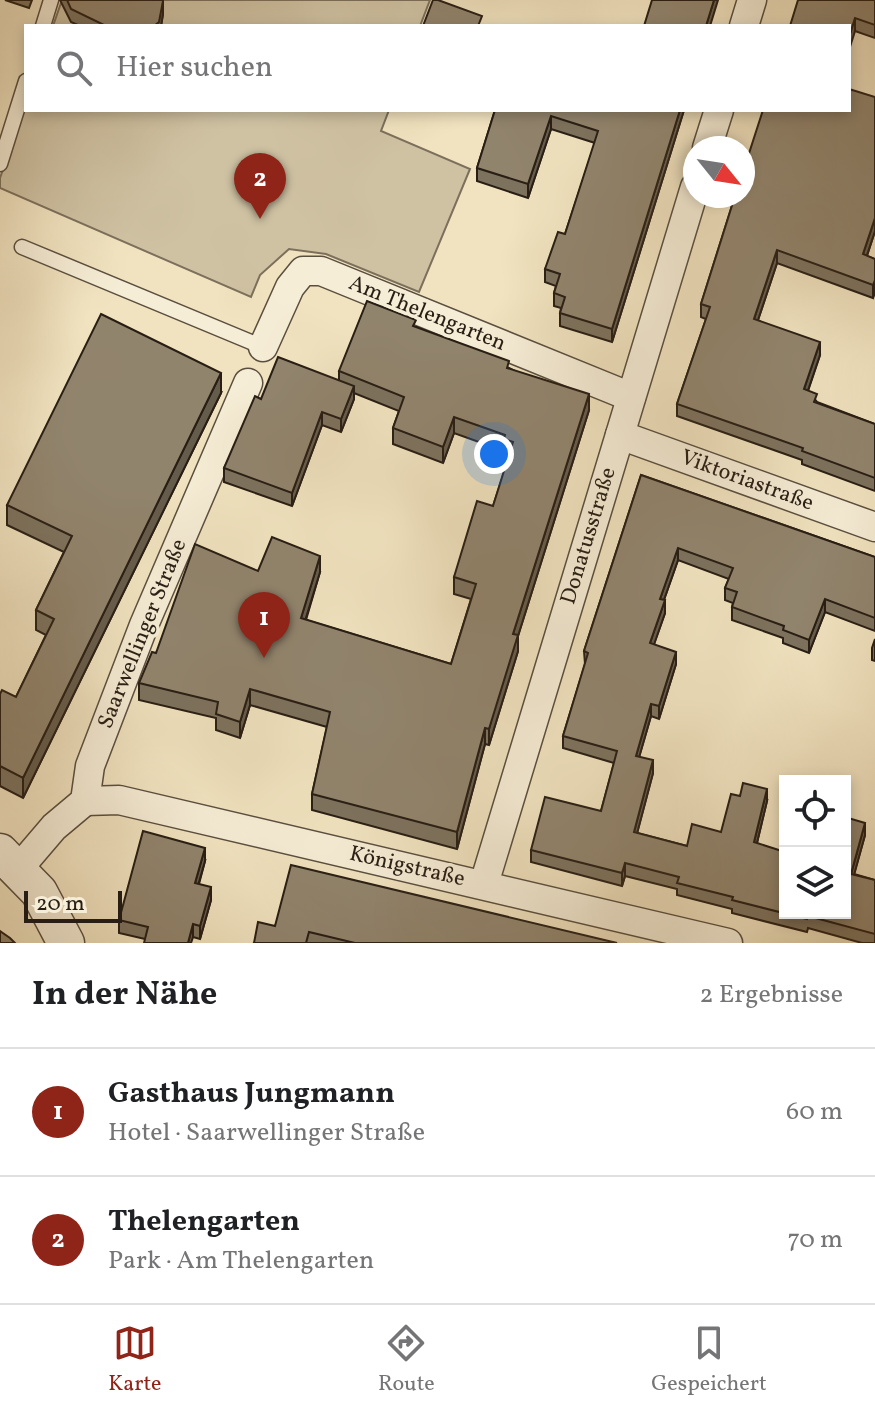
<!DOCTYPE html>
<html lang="de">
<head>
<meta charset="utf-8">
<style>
  body { margin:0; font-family:Vollkorn,serif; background:#f2f2f2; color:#202124 }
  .controls { position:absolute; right:24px; bottom:24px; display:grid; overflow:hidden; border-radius:0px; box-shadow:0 4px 12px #0003 }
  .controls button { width:72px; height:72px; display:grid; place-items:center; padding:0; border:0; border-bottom:2px solid #e0e0e0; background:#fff; color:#202124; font:40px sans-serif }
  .compass { position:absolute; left:683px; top:136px; width:72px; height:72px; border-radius:50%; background:#fff; box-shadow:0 4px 12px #0003; rotate:120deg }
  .scale { position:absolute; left:24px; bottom:20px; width:98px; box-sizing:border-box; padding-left:8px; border:4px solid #281e14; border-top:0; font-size:22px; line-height:28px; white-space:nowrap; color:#281e14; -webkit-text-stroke:6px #f6edd6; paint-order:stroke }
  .you { position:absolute; left:494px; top:454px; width:28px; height:28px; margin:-20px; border:6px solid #fff; border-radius:50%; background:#1a73e8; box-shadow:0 0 0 12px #1a73e833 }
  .badge { display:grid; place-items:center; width:52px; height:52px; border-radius:50%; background:#8f2418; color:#fff; font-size:26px; font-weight:700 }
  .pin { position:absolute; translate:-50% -66px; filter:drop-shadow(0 2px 4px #0008) }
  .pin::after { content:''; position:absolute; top:42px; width:28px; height:24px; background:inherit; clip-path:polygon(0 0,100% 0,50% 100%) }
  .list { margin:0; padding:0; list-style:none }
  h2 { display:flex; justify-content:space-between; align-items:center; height:104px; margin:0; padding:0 32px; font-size:34px }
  h2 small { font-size:26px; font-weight:400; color:#757577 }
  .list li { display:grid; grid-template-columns:52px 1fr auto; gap:24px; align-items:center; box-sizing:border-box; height:128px; padding:0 32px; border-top:2px solid #e0e0e0 }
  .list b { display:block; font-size:30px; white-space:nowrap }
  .list p { margin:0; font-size:26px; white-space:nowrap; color:#757577 }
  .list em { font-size:26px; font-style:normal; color:#757577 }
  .icon { flex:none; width:44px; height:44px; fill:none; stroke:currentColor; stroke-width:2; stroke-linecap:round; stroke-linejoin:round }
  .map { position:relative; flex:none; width:875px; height:943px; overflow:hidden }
  .search { position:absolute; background:#fff; box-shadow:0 4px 12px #0003; left:24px; right:24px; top:24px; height:88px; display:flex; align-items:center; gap:20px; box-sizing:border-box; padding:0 28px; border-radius:0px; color:#757577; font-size:30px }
  .sheet { height:360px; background:#fff }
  nav { display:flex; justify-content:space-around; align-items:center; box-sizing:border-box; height:112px; border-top:2px solid #e0e0e0; background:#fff; font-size:22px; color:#757577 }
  nav a { display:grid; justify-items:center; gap:4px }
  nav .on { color:#8f2418 }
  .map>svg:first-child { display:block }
  .green { fill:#cfc2a3; stroke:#7c705c; stroke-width:2 }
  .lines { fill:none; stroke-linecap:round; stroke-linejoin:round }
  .service-casing { stroke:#5a4f3f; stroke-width:17 }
  .minor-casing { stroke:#5a4f3f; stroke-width:31 }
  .tertiary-casing { stroke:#5a4f3f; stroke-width:39 }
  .service { stroke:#f6edd6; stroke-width:14 }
  .minor { stroke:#f6edd6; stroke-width:28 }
  .tertiary { stroke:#f6edd6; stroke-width:36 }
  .wall { fill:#7d725e; stroke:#281e14; stroke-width:2 }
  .shaded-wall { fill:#665c4c; stroke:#281e14; stroke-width:2 }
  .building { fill:#91846d; stroke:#281e14; stroke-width:2 }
  .labels { text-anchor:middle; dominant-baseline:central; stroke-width:7; stroke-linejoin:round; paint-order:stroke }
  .street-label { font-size:22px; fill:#281e14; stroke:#f6edd6 }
</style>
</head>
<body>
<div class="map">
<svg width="875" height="943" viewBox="0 0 875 943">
  <rect width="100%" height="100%" fill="#f1e3c0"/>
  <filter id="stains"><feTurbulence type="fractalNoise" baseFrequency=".0025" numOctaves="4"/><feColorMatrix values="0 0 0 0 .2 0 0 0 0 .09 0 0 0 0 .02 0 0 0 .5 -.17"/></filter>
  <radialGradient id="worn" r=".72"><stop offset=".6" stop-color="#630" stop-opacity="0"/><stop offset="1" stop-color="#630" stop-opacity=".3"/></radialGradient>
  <g class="green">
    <polygon points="62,0 430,0 420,26 53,26"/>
    <polygon points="26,103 26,110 389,110 381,131 470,169 419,292 326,254 289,249 260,275 251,297 0,188 0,178"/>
  </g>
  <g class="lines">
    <g class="service-casing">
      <g id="service">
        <polyline points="43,26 51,0"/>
        <polyline points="0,164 26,81"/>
        <polyline points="22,247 263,347"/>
      </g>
    </g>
    <g class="minor-casing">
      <g id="minor">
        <polyline points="744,26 752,0"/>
        <polyline points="707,148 719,110"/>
        <polyline points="263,347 290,287 303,271 321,271 631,397"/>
        <polyline points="620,435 875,527"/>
        <polyline points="85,801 119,800 728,943"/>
        <polyline points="19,868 54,827 85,801 90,766 144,625 248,383"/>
        <polyline points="484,884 695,187"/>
      </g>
    </g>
    <g class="tertiary-casing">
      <polyline id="tertiary" points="0,852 39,892 66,943"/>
    </g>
    <use href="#service" class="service"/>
    <use href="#minor" class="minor"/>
    <use href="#tertiary" class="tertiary"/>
  </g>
  <g class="wall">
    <polygon points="5,0 32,0 29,8"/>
    <polygon points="60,0 163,0 163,14 161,26 80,26 71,22"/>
    <polygon points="875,0 875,38 855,31 790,26"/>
    <polygon points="495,110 684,110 612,342 560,326 560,313 561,308 554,306 554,293 556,286 545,282 545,269 565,234 595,143 551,129 528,198 477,181 477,168"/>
    <polygon points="735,196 875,231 867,256 875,259 873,298 777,263 758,320 820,355 808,391 817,402 875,424 875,491 802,464 802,460 677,416 677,404 706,319 701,317 701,304"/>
    <polygon points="416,327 509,368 589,410 518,636 518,651 489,745 485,744 457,849 312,810 312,794 327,727 250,705 240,738 216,730 216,718 139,700 139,683 156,653 258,571 320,572 306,620 451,664 471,599 454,594 454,577 493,506 509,457 504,455 504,451 454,433 443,463 393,444 393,428 399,411 354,393 354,399 341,432 322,425 292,506 224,482 224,468 261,399 339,381 339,371"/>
    <polygon points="221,393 23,798 0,786 0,694 16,697 46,635 36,630 36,610 64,552 7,525 7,505"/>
    <polygon points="641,475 875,557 875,631 825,612 809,653 783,643 783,638 732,620 732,607 733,603 725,600 725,588 729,579 678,560 664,600 665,613 654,644 676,664 659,719 651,716 639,757 653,773 637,833 687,846 721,832 767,801 757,843 845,913 845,817 865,835 854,874 875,880 875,943 862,943 808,928 807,932 732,913 732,909 677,895 677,889 625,876 622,886 531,862 531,850 601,811 614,763 563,748 563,736 585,664 584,651"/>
    <polygon points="875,639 875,661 872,660 872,648"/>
    <polygon points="205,861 199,884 211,900 200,939 193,937 145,939 119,933 119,920"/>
    <polygon points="275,926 617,943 254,943"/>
  </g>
  <g class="shaded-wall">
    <polygon points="714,0 718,0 710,26 706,26"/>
    <polygon points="163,1 163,14 161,26 154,26"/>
    <polygon points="855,18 855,31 849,50 849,37"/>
    <polygon points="680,110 684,110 612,342 612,329"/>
    <polygon points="551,116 551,129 528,198 528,184"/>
    <polygon points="875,218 875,231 863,267 863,254"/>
    <polygon points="777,250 777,263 754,332 754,319"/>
    <polygon points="875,280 875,293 873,298 873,285"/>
    <polygon points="820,342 820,355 804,402 804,389"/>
    <polygon points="221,373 221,393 23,798 23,778"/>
    <polygon points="354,386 354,399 341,432 341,419"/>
    <polygon points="589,394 589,410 518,636 518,651 489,745 489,729 513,634"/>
    <polygon points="322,412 322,425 292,506 292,493"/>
    <polygon points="454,417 454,433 443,463 443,447"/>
    <polygon points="678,548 678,560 660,611 660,599"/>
    <polygon points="320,556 320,572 301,634 301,618"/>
    <polygon points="825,599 825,612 809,653 809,640"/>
    <polygon points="665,600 665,613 650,656 650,643"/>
    <polygon points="676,652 676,664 659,719 659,706"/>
    <polygon points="250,689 250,705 240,738 240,722"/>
    <polygon points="651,704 651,716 636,768 636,756"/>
    <polygon points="485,728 485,744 457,849 457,832"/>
    <polygon points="653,760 653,773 634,845 634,832"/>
    <polygon points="767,789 767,801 754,855 754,842"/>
    <polygon points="865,823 865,835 851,886 851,874"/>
    <polygon points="205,848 205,861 195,896 195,883"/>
    <polygon points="625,863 625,876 622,886 622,873"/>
    <polygon points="211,887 211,900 200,939 200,926"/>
    <polygon points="193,924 193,937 191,943 188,943"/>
  </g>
  <g class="building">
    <polygon points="67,0 163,0 163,1 159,22 154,26 106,26 71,9"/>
    <polygon points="433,0 438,0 482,16 478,26 423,26"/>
    <polygon points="652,0 714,0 706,26 644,26"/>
    <polygon points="798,0 875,0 875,25 855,18 849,37 849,26 790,26"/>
    <polygon points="849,89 875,97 875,218 863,254 875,259 875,280 873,285 777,250 754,319 820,342 804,389 817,394 814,402 875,424 875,478 802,451 803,448 677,404 710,307 701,304 735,196 743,196 743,172 763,110 849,110"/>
    <polygon points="495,110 680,110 612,329 560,313 565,297 554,293 560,274 545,269 558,232 565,234 598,131 551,116 528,184 477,168"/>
    <polygon points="367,301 416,320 413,326 509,361 507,368 589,394 513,634 518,635 489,729 485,728 457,832 312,794 330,712 250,689 240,722 216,714 218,702 139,683 152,652 156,653 195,544 258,571 272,537 320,556 301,618 451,664 476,584 454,577 477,501 493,506 513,442 504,439 505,435 454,417 443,447 393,428 404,397 339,371"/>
    <polygon points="101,314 221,373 23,778 0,766 0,694 2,690 16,697 54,619 36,610 72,536 7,505"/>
    <polygon points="278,357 354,386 341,419 322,412 292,493 224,468 255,396 261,399"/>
    <polygon points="641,475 875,557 875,618 825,599 809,640 783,630 784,626 732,607 737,592 725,588 733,568 678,548 660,599 665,600 650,643 676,652 659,706 651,704 636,756 653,760 634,832 687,846 692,824 721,832 731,794 740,796 743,783 767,789 754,842 785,852 785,913 845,913 845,817 865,823 851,874 875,880 875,934 808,916 807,919 732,900 733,897 677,883 679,877 625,863 622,873 531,850 545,797 601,811 617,751 563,736 588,653 584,651"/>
    <polygon points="143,831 205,848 195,883 211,887 200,926 193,924 188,943 144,943 148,927 119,920"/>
    <polygon points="291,865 617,943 355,943 309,932 306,943 254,943 258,922 275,926"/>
    <polygon points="0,931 10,938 15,943 0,943"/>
  </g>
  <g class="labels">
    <g class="street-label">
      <text transform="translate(427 314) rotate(22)">Am Thelengarten</text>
      <text transform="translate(747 481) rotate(20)">Viktoriastraße</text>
      <text transform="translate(589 536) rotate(-73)">Donatusstraße</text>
      <text transform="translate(143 634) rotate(-68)">Saarwellinger Straße</text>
      <text transform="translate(407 867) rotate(13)">Königstraße</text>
    </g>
  </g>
  <rect width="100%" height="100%" filter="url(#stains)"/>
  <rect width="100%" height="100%" fill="url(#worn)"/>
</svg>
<div class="controls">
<button><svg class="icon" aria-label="locate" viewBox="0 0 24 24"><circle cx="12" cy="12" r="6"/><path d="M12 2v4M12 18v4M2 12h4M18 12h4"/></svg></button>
<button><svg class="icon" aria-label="layers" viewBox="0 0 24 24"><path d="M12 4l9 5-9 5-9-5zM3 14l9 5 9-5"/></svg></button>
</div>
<svg class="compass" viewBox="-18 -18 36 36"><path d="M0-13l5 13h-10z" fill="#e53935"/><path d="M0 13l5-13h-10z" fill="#757577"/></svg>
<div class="scale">20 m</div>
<div class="you"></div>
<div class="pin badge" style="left:264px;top:658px">1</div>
<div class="pin badge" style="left:260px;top:219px">2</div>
<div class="search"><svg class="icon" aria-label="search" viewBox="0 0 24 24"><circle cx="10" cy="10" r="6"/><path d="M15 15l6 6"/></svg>Hier suchen</div>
</div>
<section class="sheet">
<h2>In der Nähe<small>2 Ergebnisse</small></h2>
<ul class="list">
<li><span class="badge">1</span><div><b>Gasthaus Jungmann</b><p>Hotel · Saarwellinger Straße</p></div><em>60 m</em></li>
<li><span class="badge">2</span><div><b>Thelengarten</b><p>Park · Am Thelengarten</p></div><em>70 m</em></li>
</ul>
</section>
<nav>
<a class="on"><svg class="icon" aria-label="map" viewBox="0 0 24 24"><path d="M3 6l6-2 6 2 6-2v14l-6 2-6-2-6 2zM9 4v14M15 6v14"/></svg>Karte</a>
<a><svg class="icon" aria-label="directions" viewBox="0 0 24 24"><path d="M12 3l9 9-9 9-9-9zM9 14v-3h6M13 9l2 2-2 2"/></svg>Route</a>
<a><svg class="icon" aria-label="saved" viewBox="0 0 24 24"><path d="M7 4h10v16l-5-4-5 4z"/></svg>Gespeichert</a>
</nav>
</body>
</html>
